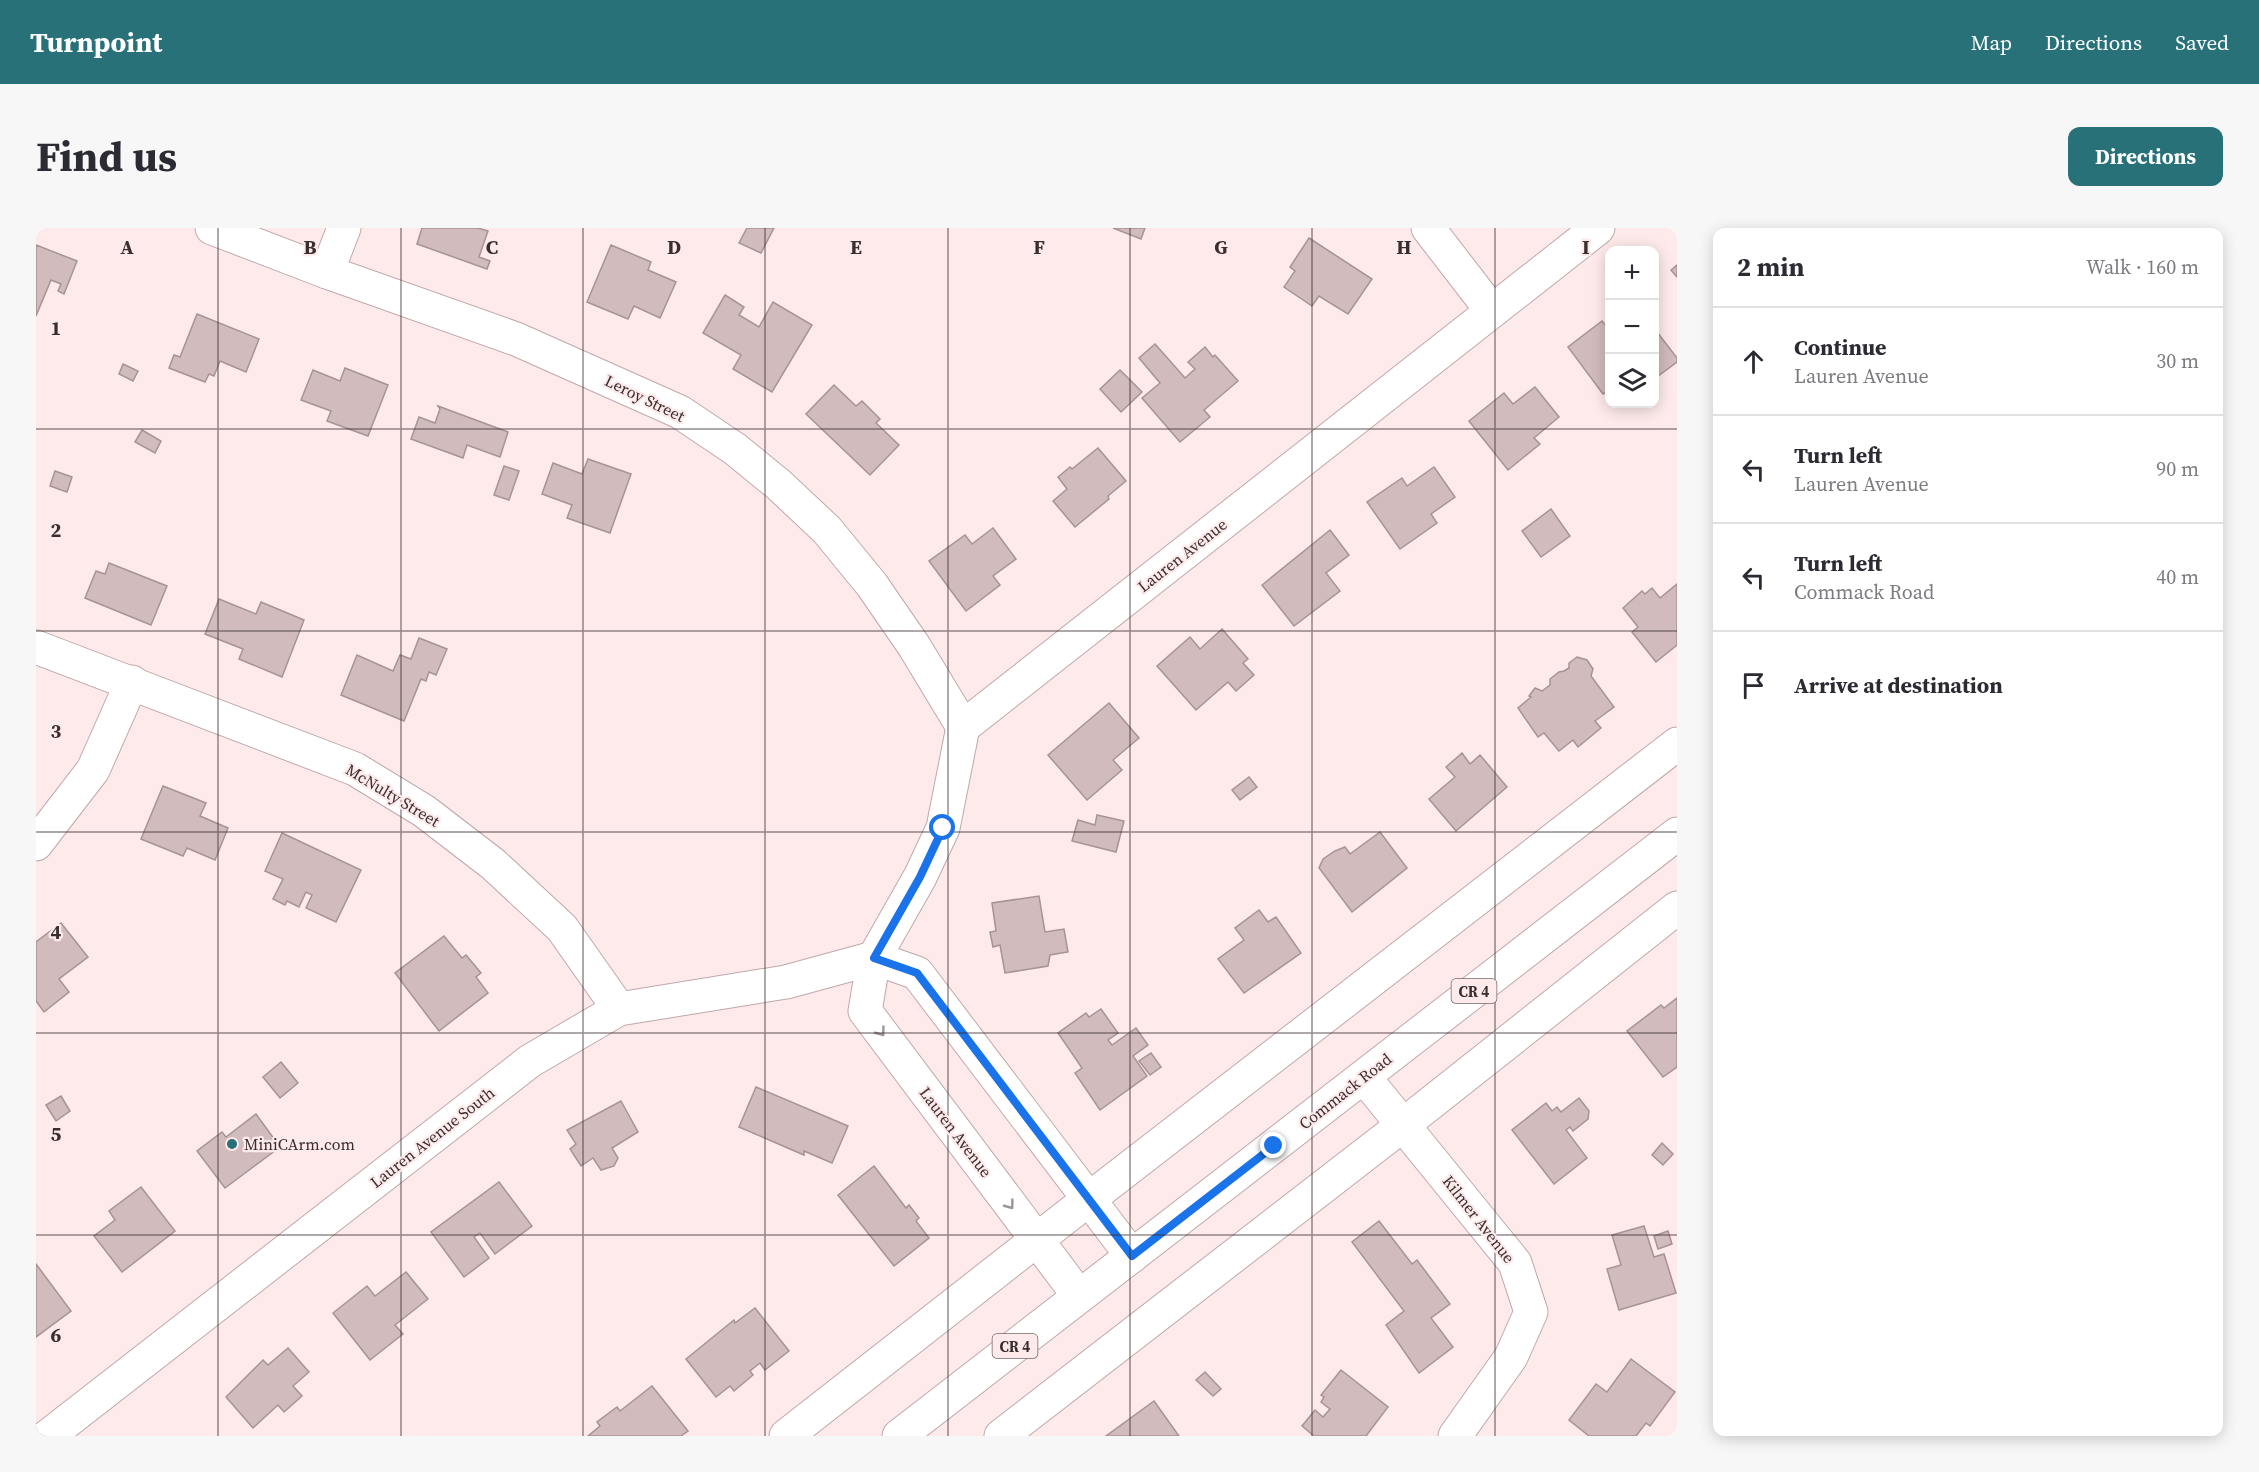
<!DOCTYPE html>
<html lang="en">
<head>
<meta charset="utf-8">
<style>
  body { margin:0; font-family:"Source Serif 4",serif; background:#f7f7f7; color:#2b2b33 }
  .controls { position:absolute; right:18px; top:18px; display:grid; overflow:hidden; border-radius:12px; box-shadow:0 3px 15px #0003 }
  .controls button { width:54px; height:54px; display:grid; place-items:center; padding:0; border:0; border-bottom:2px solid #e1e1e2; background:#fff; color:#2b2b33; font:30px sans-serif }
  .stop { position:absolute; width:18px; height:18px; margin:-14px; border:4px solid #1a73e8; border-radius:50%; background:#fff }
  .stop.end { background:#1a73e8; border-color:#fff; box-shadow:0 2px 6px #0008 }
  .list { margin:0; padding:0; list-style:none }
  h2 { display:flex; justify-content:space-between; align-items:center; height:78px; margin:0; padding:0 24px; font-size:26px }
  h2 small { font-size:20px; font-weight:400; color:#7c7c81 }
  .list li { display:grid; grid-template-columns:39px 1fr auto; gap:18px; align-items:center; box-sizing:border-box; height:108px; padding:0 24px; border-top:2px solid #e1e1e2 }
  .list b { display:block; font-size:22px; white-space:nowrap }
  .list p { margin:0; font-size:20px; white-space:nowrap; color:#7c7c81 }
  .list em { font-size:20px; font-style:normal; color:#7c7c81 }
  .icon { flex:none; width:33px; height:33px; fill:none; stroke:currentColor; stroke-width:2; stroke-linecap:round; stroke-linejoin:round }
  .map { position:relative; flex:none; width:1641px; height:1208px; overflow:hidden; border-radius:12px }
  header { display:flex; align-items:center; gap:36px; box-sizing:border-box; height:84px; padding:0 30px; background:#287179; color:#fff }
  header strong { font-size:28px }
  nav { display:flex; gap:33px; margin-inline-start:auto; font-size:21px }
  .intro { display:flex; align-items:center; justify-content:space-between; box-sizing:border-box; height:144px; padding:0 36px }
  h1 { margin:0; font-size:42px }
  .button { padding:15px 27px; border-radius:12px; background:#287179; color:#fff; font-size:21px; font-weight:700 }
  main { display:flex; gap:36px; padding:0 36px }
  aside { flex:1; background:#fff; border-radius:12px; box-shadow:0 3px 15px #0003 }
  .map>svg:first-child { display:block }
  .building { fill:#d2bbbd; stroke:#a89294; stroke-width:1.5 }
  .lines { fill:none; stroke-linecap:round; stroke-linejoin:round }
  .minor-casing { stroke:#bfa8aa; stroke-width:35 }
  .major-casing { stroke:#bfa8aa; stroke-width:35 }
  .minor { stroke:#fff; stroke-width:33 }
  .major { stroke:#fff; stroke-width:33 }
  .oneway { stroke:#9c9697 }
  .route { stroke:#1a73e8; stroke-width:8 }
  .grid { fill:none; stroke:#382e2f; stroke-width:1.5; stroke-opacity:0.55 }
  .poi-dot { fill:#287179; stroke:#feeaeb; stroke-width:2 }
  .labels { text-anchor:middle; dominant-baseline:central; stroke-width:4.5; stroke-linejoin:round; paint-order:stroke }
  .shield { fill:#feeaeb; stroke:#736667; stroke-width:1.5 }
  .shield-label { font-size:15px; font-weight:bold; fill:#382e2f }
  .street-label { font-size:16px; fill:#382e2f; stroke:#feeaeb }
  .poi-label { font-size:16px; fill:#382e2f; stroke:#feeaeb; text-anchor:start }
  .grid-label { font-size:20px; text-anchor:middle; font-weight:bold; fill:#382e2f; stroke:#feeaeb; stroke-width:4.5; stroke-linejoin:round; paint-order:stroke }
</style>
</head>
<body>
<header>
<strong>Turnpoint</strong>
<nav><a>Map</a><a>Directions</a><a>Saved</a></nav>
</header>
<div class="intro"><h1>Find us</h1><a class="button">Directions</a></div>
<main>
<div class="map">
<svg width="1641" height="1208" viewBox="0 0 1641 1208">
  <rect width="100%" height="100%" fill="#feeaeb"/>
  <g class="building">
    <polygon points="386,0 442,0 452,3 443,29 454,33 451,41 381,16"/>
    <polygon points="711,0 738,0 725,25 703,15"/>
    <polygon points="1077,0 1109,0 1105,11"/>
    <polygon points="1273,10 1336,51 1312,86 1283,68 1276,78 1248,59 1259,43 1254,39"/>
    <polygon points="0,17 41,33 28,66 22,63 25,56 15,52 0,88"/>
    <polygon points="575,17 615,34 612,42 640,54 624,90 598,78 592,91 551,74"/>
    <polygon points="1641,37 1641,49 1635,42"/>
    <polygon points="689,67 708,79 703,87 723,99 737,74 776,97 736,164 697,141 705,127 667,105"/>
    <polygon points="161,86 223,111 210,144 184,133 178,148 173,146 169,154 133,140 138,127 144,129"/>
    <polygon points="1566,93 1574,103 1574,162 1567,166 1532,119"/>
    <polygon points="1618,100 1641,130 1641,134 1618,151"/>
    <polygon points="1119,116 1149,150 1159,141 1152,134 1169,119 1177,129 1179,127 1202,153 1168,182 1174,189 1144,214 1106,170 1124,155 1103,130"/>
    <polygon points="87,136 102,143 97,153 83,146"/>
    <polygon points="309,140 352,157 332,208 291,193 295,183 265,172 277,142 304,153"/>
    <polygon points="1084,142 1106,164 1085,184 1064,161"/>
    <polygon points="798,157 820,178 826,173 844,191 840,195 863,217 834,247 770,186"/>
    <polygon points="1499,159 1523,189 1498,210 1504,216 1472,242 1433,193 1468,165 1477,176"/>
    <polygon points="402,178 472,204 464,229 431,217 427,230 375,211 383,189 399,195 404,181"/>
    <polygon points="106,202 125,213 119,225 99,214"/>
    <polygon points="1062,220 1090,253 1072,268 1073,271 1039,299 1017,273 1031,261 1022,249 1034,239 1036,241"/>
    <polygon points="552,231 595,246 574,305 531,290 536,277 506,266 517,235 546,246"/>
    <polygon points="468,238 483,243 473,272 458,267"/>
    <polygon points="1398,239 1419,269 1395,286 1401,295 1364,321 1331,274 1366,250 1371,258"/>
    <polygon points="19,243 36,249 31,264 14,258"/>
    <polygon points="1515,281 1534,308 1505,329 1486,303"/>
    <polygon points="957,300 980,331 957,348 964,357 930,383 893,333 929,307 936,316"/>
    <polygon points="1294,302 1313,327 1290,345 1304,363 1258,398 1226,357"/>
    <polygon points="73,335 131,358 115,397 49,370 60,343 69,346"/>
    <polygon points="1641,356 1641,417 1620,434 1596,404 1602,399 1587,380 1606,363 1609,366 1616,360 1624,370"/>
    <polygon points="183,371 220,386 225,374 268,392 246,449 203,431 207,421 169,406"/>
    <polygon points="1186,401 1212,431 1207,435 1218,447 1200,463 1192,454 1160,482 1121,438 1154,409 1164,421"/>
    <polygon points="383,410 411,421 400,447 393,444 390,453 385,451 368,493 305,467 321,427 357,443 364,427 375,431"/>
    <polygon points="1541,429 1551,432 1557,441 1555,448 1578,479 1559,493 1565,500 1542,519 1537,512 1523,523 1508,505 1502,509 1482,480 1495,469 1493,468 1499,460 1506,463 1514,457 1514,451 1523,444 1528,443 1533,440 1533,435"/>
    <polygon points="1073,475 1103,510 1077,532 1086,542 1051,572 1012,527"/>
    <polygon points="1426,525 1434,536 1444,527 1471,559 1420,603 1393,571 1419,549 1410,539"/>
    <polygon points="1213,549 1221,559 1204,572 1196,562"/>
    <polygon points="127,558 170,575 164,588 192,600 179,632 151,620 147,628 105,611"/>
    <polygon points="1061,587 1088,593 1080,624 1036,613 1042,592 1059,597"/>
    <polygon points="1344,604 1371,640 1316,684 1283,640 1287,631 1299,623 1309,619 1314,626"/>
    <polygon points="246,605 325,642 300,694 270,680 276,667 270,664 263,679 251,673 249,677 237,671 247,651 229,643"/>
    <polygon points="1003,668 1009,704 1028,701 1032,724 1014,727 1012,738 969,745 964,717 957,719 954,704 960,703 956,675"/>
    <polygon points="1223,682 1232,694 1240,689 1265,725 1208,765 1182,731 1208,712 1199,700"/>
    <polygon points="25,695 52,729 23,751 33,764 8,784 0,773 0,714"/>
    <polygon points="408,708 426,730 430,727 445,745 440,749 452,765 403,803 359,745"/>
    <polygon points="1641,770 1641,839 1627,849 1591,803 1625,777 1628,780"/>
    <polygon points="1065,781 1082,805 1072,812 1076,817 1100,800 1112,817 1097,828 1111,848 1064,882 1039,845 1046,840 1022,805 1050,785 1053,789"/>
    <polygon points="1115,825 1125,839 1114,847 1103,833"/>
    <polygon points="245,834 262,855 244,870 227,849"/>
    <polygon points="720,859 812,898 796,935 768,923 768,927 703,899"/>
    <polygon points="25,868 34,883 20,893 10,877"/>
    <polygon points="1543,870 1553,883 1552,891 1537,903 1534,899 1530,902 1551,930 1518,956 1476,902 1510,875 1516,883 1521,879 1525,884"/>
    <polygon points="585,873 602,904 576,920 582,930 578,938 565,942 557,930 545,938 534,921 540,916 531,902"/>
    <polygon points="220,886 244,919 189,960 161,923 186,904 190,909"/>
    <polygon points="1626,915 1637,926 1627,937 1616,927"/>
    <polygon points="838,938 870,980 873,977 883,990 880,993 893,1010 858,1038 802,967"/>
    <polygon points="463,954 496,998 459,1026 444,1005 438,1009 453,1030 428,1049 395,1004"/>
    <polygon points="105,959 139,1003 86,1044 58,1008 79,992 73,983"/>
    <polygon points="1343,993 1376,1036 1381,1032 1414,1076 1395,1090 1417,1119 1383,1145 1350,1097 1368,1083 1316,1014"/>
    <polygon points="1608,998 1618,1029 1628,1026 1640,1065 1583,1082 1571,1041 1585,1037 1576,1007"/>
    <polygon points="1632,1003 1636,1016 1622,1021 1618,1008"/>
    <polygon points="0,1036 35,1083 0,1109"/>
    <polygon points="370,1044 392,1071 359,1097 367,1106 334,1132 297,1085 331,1058 339,1068"/>
    <polygon points="719,1080 753,1123 729,1142 724,1135 714,1143 717,1147 698,1163 694,1158 680,1169 650,1131 698,1092 699,1095"/>
    <polygon points="252,1120 273,1144 257,1158 266,1168 248,1184 242,1177 217,1200 190,1169 227,1132 232,1137"/>
    <polygon points="1595,1131 1639,1164 1614,1198 1610,1195 1600,1208 1553,1208 1533,1192 1560,1156 1571,1164"/>
    <polygon points="1305,1142 1352,1179 1330,1208 1278,1208 1266,1198 1279,1182 1287,1189 1294,1181 1285,1174 1288,1169 1285,1167"/>
    <polygon points="1169,1144 1185,1161 1177,1168 1160,1152"/>
    <polygon points="616,1158 652,1203 645,1208 552,1208 564,1198 561,1194 581,1179 584,1183"/>
    <polygon points="1118,1173 1143,1208 1070,1208"/>
  </g>
  <g class="lines">
    <g class="minor-casing">
      <g id="minor">
        <polyline points="176,0 291,44 480,111 644,184 699,221 742,256 791,302 836,357 878,418 927,499"/>
        <polyline points="1392,0 1456,83"/>
        <polyline points="291,44 308,0"/>
        <polyline points="0,419 319,541 388,583 457,636 526,700 583,781"/>
        <polyline points="0,616 57,542 96,454"/>
        <polyline points="838,730 881,745 1096,1028"/>
        <polyline points="1328,849 1479,1035 1495,1084 1475,1129 1419,1208"/>
        <polyline points="1043,1068 829,783 838,730 884,649 907,600 927,499 1562,0"/>
        <polyline points="12,1208 494,833 583,781 750,754 838,730"/>
        <polyline points="750,1208 1053,971 1641,516"/>
        <polyline points="965,1208 1367,897 1641,680"/>
      </g>
    </g>
    <g class="major-casing">
      <polyline id="major" points="863,1208 1641,606"/>
    </g>
    <use href="#minor" class="minor"/>
    <use href="#major" class="major"/>
  </g>
  <defs><path id="oneway-chevron" d="M-2-3.5L2.5 0L-2 3.5" fill="none" stroke-width="1.6" stroke-linecap="round" stroke-linejoin="round" transform="scale(1.5)"/></defs>
  <g class="oneway">
    <use href="#oneway-chevron" transform="translate(845 804) rotate(53)"/>
    <use href="#oneway-chevron" transform="translate(974 977) rotate(53)"/>
  </g>
  <g class="lines">
    <polyline class="route" points="907,600 884,649 838,730 881,745 1096,1028 1238,918"/>
  </g>
  <path class="grid" d="M 182,0 L 182,1208M 365,0 L 365,1208M 547,0 L 547,1208M 729,0 L 729,1208M 912,0 L 912,1208M 1094,0 L 1094,1208M 1276,0 L 1276,1208M 1459,0 L 1459,1208M 0,201 L 1641,201M 0,403 L 1641,403M 0,604 L 1641,604M 0,805 L 1641,805M 0,1007 L 1641,1007"/>
  <circle class="poi-dot" cx="196" cy="916" r="6"/>
  <g class="labels">
    <g class="shield">
      <rect x="1415.5" y="751" width="45" height="24" rx="4.5"/>
      <rect x="956.5" y="1106" width="45" height="24" rx="4.5"/>
    </g>
    <g class="shield-label">
      <text x="1438" y="763">CR 4</text>
      <text x="979" y="1118">CR 4</text>
    </g>
    <g class="street-label">
      <text transform="translate(609 170) rotate(26)">Leroy Street</text>
      <text transform="translate(1146 327) rotate(-38)">Lauren Avenue</text>
      <text transform="translate(357 567) rotate(31)">McNulty Street</text>
      <text transform="translate(1309 863) rotate(-38)">Commack Road</text>
      <text transform="translate(920 904) rotate(53)">Lauren Avenue</text>
      <text transform="translate(396 909) rotate(-38)">Lauren Avenue South</text>
      <text transform="translate(1443 991) rotate(52)">Kilmer Avenue</text>
    </g>
    <g class="poi-label">
      <text x="208" y="916">MiniCArm.com</text>
    </g>
  </g>
  <g class="grid-label">
    <text x="91" y="26">A</text>
    <text x="274" y="26">B</text>
    <text x="456" y="26">C</text>
    <text x="638" y="26">D</text>
    <text x="820" y="26">E</text>
    <text x="1003" y="26">F</text>
    <text x="1185" y="26">G</text>
    <text x="1368" y="26">H</text>
    <text x="1550" y="26">I</text>
    <text x="20" y="107">1</text>
    <text x="20" y="309">2</text>
    <text x="20" y="510">3</text>
    <text x="20" y="711">4</text>
    <text x="20" y="913">5</text>
    <text x="20" y="1114">6</text>
  </g>
</svg>
<div class="controls">
<button>+</button>
<button>−</button>
<button><svg class="icon" aria-label="layers" viewBox="0 0 24 24"><path d="M12 4l9 5-9 5-9-5zM3 14l9 5 9-5"/></svg></button>
</div>
<div class="stop" style="left:907px;top:600px"></div>
<div class="stop end" style="left:1238px;top:918px"></div>
</div>
<aside>
<h2>2 min<small>Walk · 160 m</small></h2>
<ul class="list">
<li><svg class="icon" aria-label="ahead" viewBox="0 0 24 24"><path d="M12 20V5M6 11l6-6 6 6"/></svg><div><b>Continue</b><p>Lauren Avenue</p></div><em>30 m</em></li>
<li><svg class="icon" aria-label="left" viewBox="0 0 24 24"><path d="M17 20v-9H6M10 6l-5 5 5 5"/></svg><div><b>Turn left</b><p>Lauren Avenue</p></div><em>90 m</em></li>
<li><svg class="icon" aria-label="left" viewBox="0 0 24 24"><path d="M17 20v-9H6M10 6l-5 5 5 5"/></svg><div><b>Turn left</b><p>Commack Road</p></div><em>40 m</em></li>
<li><svg class="icon" aria-label="arrive" viewBox="0 0 24 24"><path d="M6 21V4h12l-3 4 3 4H6"/></svg><div><b>Arrive at destination</b></div></li>
</ul>
</aside>
</main>
</body>
</html>
